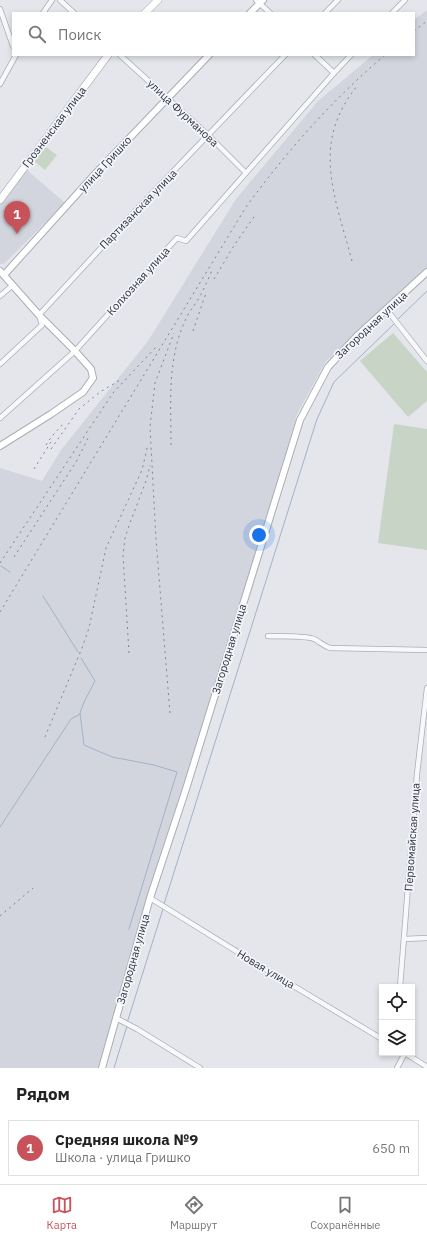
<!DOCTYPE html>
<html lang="ru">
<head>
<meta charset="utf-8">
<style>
  body { margin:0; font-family:"IBM Plex Sans",sans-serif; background:#f2f2f2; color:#222 }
  .controls { position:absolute; right:12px; bottom:12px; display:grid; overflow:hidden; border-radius:0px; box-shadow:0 2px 6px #0003 }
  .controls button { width:36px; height:36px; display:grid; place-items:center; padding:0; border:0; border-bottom:1px solid #e0e0e0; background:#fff; color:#222; font:20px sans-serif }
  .you { position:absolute; left:259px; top:535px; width:14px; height:14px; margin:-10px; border:3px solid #fff; border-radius:50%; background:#1a73e8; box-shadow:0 0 0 6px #1a73e833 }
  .badge { display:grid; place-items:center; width:26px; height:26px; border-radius:50%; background:#c75259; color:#fff; font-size:13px; font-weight:700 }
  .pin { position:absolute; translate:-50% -33px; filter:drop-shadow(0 1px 2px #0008) }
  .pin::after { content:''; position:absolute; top:21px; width:14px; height:12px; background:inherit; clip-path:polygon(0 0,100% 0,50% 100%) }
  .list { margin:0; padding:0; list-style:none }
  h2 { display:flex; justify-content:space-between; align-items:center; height:52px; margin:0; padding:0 16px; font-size:17px }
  h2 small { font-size:13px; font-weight:400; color:#767676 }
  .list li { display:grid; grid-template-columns:26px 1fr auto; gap:12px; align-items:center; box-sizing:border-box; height:56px; margin:0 8px 8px; padding:0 8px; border:1px solid #e0e0e0; border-radius:0px }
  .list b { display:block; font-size:15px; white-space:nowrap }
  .list p { margin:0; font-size:13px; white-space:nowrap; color:#767676 }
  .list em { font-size:13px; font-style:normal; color:#767676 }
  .icon { flex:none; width:22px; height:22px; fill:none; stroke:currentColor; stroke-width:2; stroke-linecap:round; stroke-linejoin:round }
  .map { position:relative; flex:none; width:427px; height:1068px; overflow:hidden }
  .search { position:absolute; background:#fff; box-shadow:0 2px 6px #0003; left:12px; right:12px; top:12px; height:44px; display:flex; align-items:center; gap:10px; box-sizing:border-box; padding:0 14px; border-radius:0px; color:#767676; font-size:15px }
  .sheet { height:116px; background:#fff }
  nav { display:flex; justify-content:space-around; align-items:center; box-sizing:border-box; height:56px; border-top:1px solid #e0e0e0; background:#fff; font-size:11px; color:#767676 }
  nav a { display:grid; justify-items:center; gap:2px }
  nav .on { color:#c75259 }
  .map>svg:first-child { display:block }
  .built { fill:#d2d5dd }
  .green { fill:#c8d5c6 }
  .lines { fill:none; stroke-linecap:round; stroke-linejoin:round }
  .stream { stroke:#a2b1c9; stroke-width:1 }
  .street-casing { stroke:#a9adb5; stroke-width:6 }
  .secondary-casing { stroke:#a9adb5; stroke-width:8 }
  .primary-casing { stroke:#a4aab6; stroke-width:8 }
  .street { stroke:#f7f8fa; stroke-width:4.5 }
  .secondary { stroke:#fff; stroke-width:6 }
  .primary { stroke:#fff; stroke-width:7 }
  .rail { stroke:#7e8594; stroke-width:1; stroke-dasharray:2 4; stroke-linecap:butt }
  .labels { text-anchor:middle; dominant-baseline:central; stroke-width:3.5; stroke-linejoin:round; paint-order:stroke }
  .street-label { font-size:11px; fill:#2d3343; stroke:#f4f5f8 }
</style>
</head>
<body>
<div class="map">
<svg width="427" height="1068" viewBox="0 0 427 1068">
  <rect width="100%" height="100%" fill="#e4e6eb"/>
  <g class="built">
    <polygon points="427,10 427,269 326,361 297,414 274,499 174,825 102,1068 0,1068 0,468 42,481 61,450 148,341 236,199 318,101 373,55 414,55 414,20"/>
    <polygon points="27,170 65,203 4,264 0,264 0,204"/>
  </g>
  <g class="green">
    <polygon points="46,147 57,155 45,170 34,161"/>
    <polygon points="393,333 427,372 427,401 408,417 360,361"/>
    <polygon points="394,424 427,429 427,550 378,543"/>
  </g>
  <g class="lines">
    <g class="stream">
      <polyline points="397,320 427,291"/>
      <polyline points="1,566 10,572"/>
      <polyline points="43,596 78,652"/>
      <polyline points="81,658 95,681 84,702 80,713 84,745 112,757 154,765 177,772 129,929"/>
      <polyline points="0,827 71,719 80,714"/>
      <polyline points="164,904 317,419 334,382 395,323"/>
      <polyline points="127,1023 163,909"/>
      <polyline points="114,1068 127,1026"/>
    </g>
    <g class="street-casing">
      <g id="street">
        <polyline points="60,0 74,13"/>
        <polyline points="256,0 270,13"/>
        <polyline points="0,9 13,46"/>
        <polyline points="43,13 52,0"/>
        <polyline points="325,13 338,0"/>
        <polyline points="392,13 405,0"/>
        <polyline points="120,55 209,136 246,173"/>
        <polyline points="315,55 334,73"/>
        <polyline points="0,84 16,55"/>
        <polyline points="0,296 13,285"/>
        <polyline points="387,310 427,361"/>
        <polyline points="0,364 42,325 39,315 139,207 285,55"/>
        <polyline points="0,418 75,351 177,238 186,241 334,73 351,55"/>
        <path d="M 268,636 C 279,637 309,635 316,640 C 321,643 324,646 330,648 L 427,650"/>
        <polyline points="150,898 262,967 382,1039"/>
        <polyline points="404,939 427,938"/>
        <polyline points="400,987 417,774 427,688"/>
        <polyline points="116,1018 137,1029 200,1068"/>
        <polyline points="397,1068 405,1053 427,1067"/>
      </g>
    </g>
    <g class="secondary-casing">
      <g id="secondary">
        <polyline points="250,13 263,0"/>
        <polyline points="0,271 39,315 75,351 91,369 93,378 83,392 51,414 0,446"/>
        <polyline points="4,275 96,173 209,55"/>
        <polyline points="102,1068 150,898 186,789 300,420 328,367 356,337 427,272"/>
      </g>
    </g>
    <g class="primary-casing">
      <g id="primary">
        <polyline points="145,13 158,0"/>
        <polyline points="0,200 108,55"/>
      </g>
    </g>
    <use href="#street" class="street"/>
    <use href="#secondary" class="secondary"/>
    <use href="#primary" class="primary"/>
    <g class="rail">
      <polyline points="414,31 427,21"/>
      <path d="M 352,261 C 335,196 310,143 358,85"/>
      <polyline points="214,279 235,244 256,214"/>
      <polyline points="193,331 206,293"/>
      <polyline points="46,445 52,436 63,424"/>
      <path d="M 171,445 C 171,404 167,360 185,321 C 188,313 194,306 199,298 C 204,289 208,280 212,270"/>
      <polyline points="51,449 79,409 100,392 120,380"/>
      <polyline points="34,469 51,442"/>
      <polyline points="14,557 76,462 88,438"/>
      <polyline points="0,563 113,393 156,347"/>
      <path d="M 0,612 L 246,207 C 287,151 332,100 385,55"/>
      <polyline points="129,653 123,555 125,538 130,523 146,481 150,465"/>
      <polyline points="170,713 156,540 150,427 155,383 174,333"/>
      <polyline points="45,737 82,648 89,628 106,548 142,470 148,444"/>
      <polyline points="0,916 33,888"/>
    </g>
  </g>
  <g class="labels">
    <g class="street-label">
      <text transform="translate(183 113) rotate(43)">улица Фурманова</text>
      <text transform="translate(54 127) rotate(-53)">Грозненская улица</text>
      <text transform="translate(105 164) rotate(-47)">улица Гришко</text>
      <text transform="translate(138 209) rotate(-46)">Партизанская улица</text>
      <text transform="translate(138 281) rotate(-48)">Колхозная улица</text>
      <text transform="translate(371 325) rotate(-43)">Загородная улица</text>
      <text transform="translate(229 649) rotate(-73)">Загородная улица</text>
      <text transform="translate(412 837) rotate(-86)">Первомайская улица</text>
      <text transform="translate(133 959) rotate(-74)">Загородная улица</text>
      <text transform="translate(266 969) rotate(31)">Новая улица</text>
    </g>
  </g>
</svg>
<div class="controls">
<button><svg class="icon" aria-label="locate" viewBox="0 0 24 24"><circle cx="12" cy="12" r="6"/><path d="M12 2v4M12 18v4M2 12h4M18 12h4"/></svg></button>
<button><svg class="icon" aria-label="layers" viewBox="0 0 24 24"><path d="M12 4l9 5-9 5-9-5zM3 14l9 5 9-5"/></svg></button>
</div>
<div class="you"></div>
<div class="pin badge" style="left:17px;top:234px">1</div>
<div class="search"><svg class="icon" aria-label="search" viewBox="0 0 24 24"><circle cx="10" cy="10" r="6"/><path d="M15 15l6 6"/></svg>Поиск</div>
</div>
<section class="sheet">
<h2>Рядом<small></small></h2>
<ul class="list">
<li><span class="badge">1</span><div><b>Средняя школа №9</b><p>Школа · улица Гришко</p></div><em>650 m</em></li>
</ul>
</section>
<nav>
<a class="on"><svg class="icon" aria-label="map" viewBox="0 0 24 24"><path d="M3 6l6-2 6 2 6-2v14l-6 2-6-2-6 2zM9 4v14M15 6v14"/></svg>Карта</a>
<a><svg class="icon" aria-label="directions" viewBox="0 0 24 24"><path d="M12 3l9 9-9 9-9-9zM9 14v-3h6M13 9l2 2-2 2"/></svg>Маршрут</a>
<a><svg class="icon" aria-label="saved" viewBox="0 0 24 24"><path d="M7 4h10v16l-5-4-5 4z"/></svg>Сохранённые</a>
</nav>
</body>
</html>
